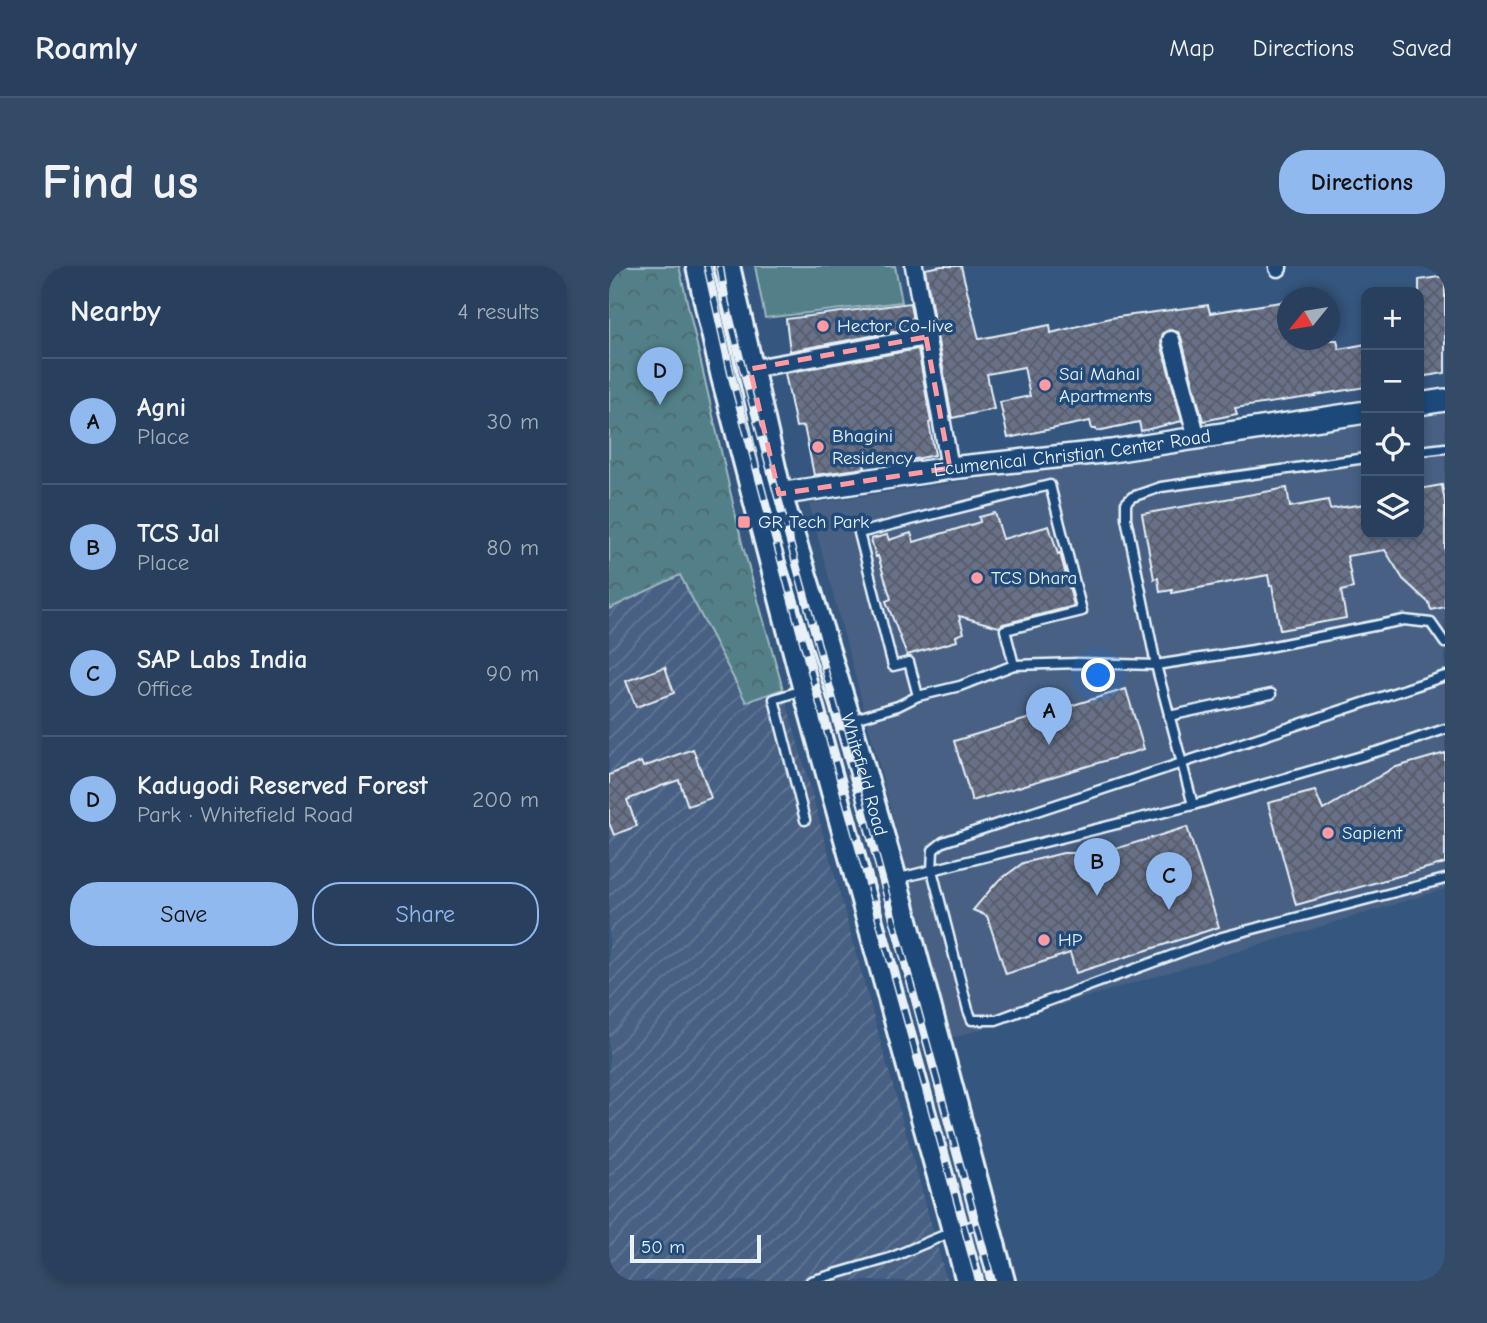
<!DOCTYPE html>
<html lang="en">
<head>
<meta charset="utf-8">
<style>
  body { margin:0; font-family:"Comic Neue",sans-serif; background:#344b67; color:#f1f3f6 }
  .controls { position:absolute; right:21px; top:21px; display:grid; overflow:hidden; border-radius:14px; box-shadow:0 4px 10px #0003 }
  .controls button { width:63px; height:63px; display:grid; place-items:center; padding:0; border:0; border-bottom:2px solid #445973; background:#28405e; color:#f1f3f6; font:35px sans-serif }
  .compass { position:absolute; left:668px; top:21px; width:63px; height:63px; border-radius:50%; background:#28405e; box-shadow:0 4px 10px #0003; rotate:240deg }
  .scale { position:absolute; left:21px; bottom:18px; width:131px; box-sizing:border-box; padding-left:7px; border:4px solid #e8f1f8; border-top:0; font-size:19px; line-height:24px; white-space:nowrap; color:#e8f1f8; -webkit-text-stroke:5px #1f4a7a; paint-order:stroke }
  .you { position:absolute; left:490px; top:410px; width:24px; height:24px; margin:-18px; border:5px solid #fff; border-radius:50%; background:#1a73e8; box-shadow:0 0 0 10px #1a73e833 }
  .badge { display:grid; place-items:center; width:46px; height:46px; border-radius:50%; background:#90b9f0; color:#111; font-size:23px; font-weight:700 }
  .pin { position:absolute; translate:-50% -58px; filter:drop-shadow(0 2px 4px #0008) }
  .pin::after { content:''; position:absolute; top:37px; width:24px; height:21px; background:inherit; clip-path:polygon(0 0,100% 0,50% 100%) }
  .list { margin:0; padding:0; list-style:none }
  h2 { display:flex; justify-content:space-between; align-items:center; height:91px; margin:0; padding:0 28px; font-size:30px }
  h2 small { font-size:23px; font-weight:400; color:#a5afbc }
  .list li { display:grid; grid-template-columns:46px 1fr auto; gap:21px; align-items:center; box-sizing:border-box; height:126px; padding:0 28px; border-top:2px solid #445973 }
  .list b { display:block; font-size:26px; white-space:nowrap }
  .list p { margin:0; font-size:23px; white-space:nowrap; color:#a5afbc }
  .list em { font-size:23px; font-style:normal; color:#a5afbc }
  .actions { display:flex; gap:14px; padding:21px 28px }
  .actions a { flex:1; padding:16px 0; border:2px solid #90b9f0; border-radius:28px; text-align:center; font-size:24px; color:#90b9f0 }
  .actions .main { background:#90b9f0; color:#111 }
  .icon { flex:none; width:38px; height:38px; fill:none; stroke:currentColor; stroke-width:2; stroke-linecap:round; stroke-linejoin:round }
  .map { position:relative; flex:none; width:836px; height:1015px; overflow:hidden; border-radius:28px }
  header { display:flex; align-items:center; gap:42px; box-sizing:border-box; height:98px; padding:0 35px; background:#28405e; border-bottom:2px solid #445973 }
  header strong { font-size:33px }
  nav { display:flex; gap:38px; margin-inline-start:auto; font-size:24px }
  .intro { display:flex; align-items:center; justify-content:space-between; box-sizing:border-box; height:168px; padding:0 42px }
  h1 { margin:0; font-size:49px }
  .button { padding:18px 32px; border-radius:28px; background:#90b9f0; color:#111; font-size:24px; font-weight:700 }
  main { display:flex; gap:42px; padding:0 42px }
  aside { flex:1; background:#28405e; border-radius:28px; box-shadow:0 4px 10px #0003 }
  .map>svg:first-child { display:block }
  .built { fill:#476183 }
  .industrial { fill:url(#industrial-furrows) }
  .grass { fill:#538088; stroke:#9eb8c0; stroke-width:2 }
  .forest { fill:url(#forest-crowns); stroke:#9eb8c0; stroke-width:2 }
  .building { fill:url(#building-cross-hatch); stroke:#e8f1f8; stroke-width:2 }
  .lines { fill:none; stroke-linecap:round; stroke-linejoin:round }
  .lane-casing { stroke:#e8f1f8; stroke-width:13 }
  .street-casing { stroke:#e8f1f8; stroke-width:21 }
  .secondary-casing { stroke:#e8f1f8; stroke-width:26 }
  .primary-casing { stroke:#e8f1f8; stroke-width:30 }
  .lane { stroke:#1f4a7a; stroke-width:8 }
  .street { stroke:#1f4a7a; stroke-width:16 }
  .secondary { stroke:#1f4a7a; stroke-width:21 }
  .primary { stroke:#1f4a7a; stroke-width:24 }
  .rail-casing { stroke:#e8f1f8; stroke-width:8 }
  .rail { stroke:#1f4a7a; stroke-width:5; stroke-dasharray:16; stroke-linecap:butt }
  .marked { fill:none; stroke:#ff9aa2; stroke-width:5; stroke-dasharray:14 9; stroke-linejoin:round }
  .poi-dot { fill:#ff9aa2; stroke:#1f4a7a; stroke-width:2.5 }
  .labels { text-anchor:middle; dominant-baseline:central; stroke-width:7; stroke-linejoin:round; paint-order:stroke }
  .poi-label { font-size:19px; fill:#e8f1f8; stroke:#1f4a7a; text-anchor:start }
  .street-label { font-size:19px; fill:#e8f1f8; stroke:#1f4a7a }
</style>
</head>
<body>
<header>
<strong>Roamly</strong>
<nav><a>Map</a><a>Directions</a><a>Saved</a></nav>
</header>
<div class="intro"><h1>Find us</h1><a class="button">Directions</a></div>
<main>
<aside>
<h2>Nearby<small>4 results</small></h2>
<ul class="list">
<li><span class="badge">A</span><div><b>Agni</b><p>Place</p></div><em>30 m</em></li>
<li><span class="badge">B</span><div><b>TCS Jal</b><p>Place</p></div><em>80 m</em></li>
<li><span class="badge">C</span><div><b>SAP Labs India</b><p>Office</p></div><em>90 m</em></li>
<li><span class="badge">D</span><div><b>Kadugodi Reserved Forest</b><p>Park · Whitefield Road</p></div><em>200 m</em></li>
</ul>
<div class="actions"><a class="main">Save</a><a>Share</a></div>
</aside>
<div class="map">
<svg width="836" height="1015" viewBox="0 0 836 1015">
  <defs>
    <pattern id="industrial-furrows" width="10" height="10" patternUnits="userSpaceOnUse" patternTransform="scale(1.75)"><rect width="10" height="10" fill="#476183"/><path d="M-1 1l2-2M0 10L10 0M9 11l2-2" fill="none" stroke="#627895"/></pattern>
    <pattern id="forest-crowns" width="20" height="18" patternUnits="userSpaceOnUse" patternTransform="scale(1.75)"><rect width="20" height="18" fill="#538088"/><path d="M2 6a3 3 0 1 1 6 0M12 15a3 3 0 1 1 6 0" fill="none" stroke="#4d676c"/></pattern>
    <pattern id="building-cross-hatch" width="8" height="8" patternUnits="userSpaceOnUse" patternTransform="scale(1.75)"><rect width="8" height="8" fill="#677188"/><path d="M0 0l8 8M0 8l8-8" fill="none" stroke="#565c69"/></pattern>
  </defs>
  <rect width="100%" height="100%" fill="#35567e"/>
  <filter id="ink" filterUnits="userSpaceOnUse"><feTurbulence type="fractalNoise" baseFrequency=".0143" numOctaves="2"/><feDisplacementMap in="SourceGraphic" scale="14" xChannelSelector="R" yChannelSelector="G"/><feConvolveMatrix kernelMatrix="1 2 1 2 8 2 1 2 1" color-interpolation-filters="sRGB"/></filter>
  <g filter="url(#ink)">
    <polygon class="built" points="836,144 836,623 343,772 200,238 757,156 757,268 810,268 810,148"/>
    <polygon class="industrial" points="71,309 137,436 174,423 338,1015 0,1015 0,343"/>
    <polygon class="grass" points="146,0 286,0 293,36 156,52"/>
    <polygon class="forest" points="0,0 70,0 133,277 174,423 137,436 71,309 0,343"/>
    <g class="building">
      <polygon points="332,0 352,0 370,73 441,59 442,67 501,52 599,39 601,47 678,35 678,74 728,74 730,83 757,78 757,121 707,129 707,130 626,142 628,148 594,155 572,71 569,66 560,64 554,67 552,77 573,155 532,165 530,156 488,165 487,163 483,163 481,155 399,172 391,136 421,130 415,101 378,108 385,143 343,152 316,3"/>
      <polygon points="836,10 836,107 810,111 810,14"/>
      <polygon points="301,37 305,62 181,85 177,53"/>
      <polygon points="309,83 322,156 320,157 326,189 287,197 286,190 255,197 256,202 205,209 195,160 187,161 176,107"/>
      <polygon points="833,219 836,237 836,341 822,344 820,337 794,313 776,284 738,290 744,322 732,325 737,352 671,364 663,319 661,320 659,309 563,327 563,324 551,326 549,312 545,313 533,248 678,222 681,241 719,234 721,243 757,238 757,268 810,268 810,223"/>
      <polygon points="386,247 394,273 440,260 449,288 451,287 465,340 394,358 390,361 350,350 355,367 347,370 348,375 298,389 277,335 282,333 269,290 267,291 262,273 278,269 280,274 302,267 305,276 371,256 370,251"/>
      <polygon points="56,401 65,427 27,441 17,415"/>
      <polygon points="517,423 535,483 363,535 345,475"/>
      <polygon points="84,483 102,532 79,540 70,514 52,520 18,534 28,560 5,569 0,557 0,509 32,496 34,501"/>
      <polygon points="836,487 836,597 687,639 659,537 706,525 714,544 784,502"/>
      <polygon points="578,561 610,661 467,707 461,687 397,708 378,650 364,644 388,616 414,597 454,587 493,587"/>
    </g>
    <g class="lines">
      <g class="lane-casing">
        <g id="lane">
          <polyline points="810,185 836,182"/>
          <polyline points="757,192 552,221 523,231 517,237 517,252 547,399 584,539 323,604 359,744 363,754 387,754 613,671 836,613"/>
          <polyline points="194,424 165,433 196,554"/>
          <polyline points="309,430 300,396 284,400 250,267 441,219 473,345 396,364 405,399"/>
          <polyline points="560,450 662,428"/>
          <polyline points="242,454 289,440 309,430 351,420 405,399 470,397 547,399 644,384 795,354 822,357 836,377"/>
          <polyline points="584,539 777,483 836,463"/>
          <polyline points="287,613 323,604 324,584 334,576 836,410"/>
          <polyline points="202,1015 281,992 333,970 374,956"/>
        </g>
      </g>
      <g class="street-casing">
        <g id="street">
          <polyline points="305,0 341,202"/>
          <polyline points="669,0 669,2"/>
          <polyline points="562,74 588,172"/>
          <polyline points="141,103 317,71"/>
        </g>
      </g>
      <g class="secondary-casing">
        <g id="secondary">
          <polyline points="810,138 836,134"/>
          <path id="s1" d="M 170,228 L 341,202 L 503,185 L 757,146"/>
        </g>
      </g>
      <g class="primary-casing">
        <g id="primary">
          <polyline points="90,0 115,111 197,424 360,1015"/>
          <path id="s2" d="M 118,0 L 170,228 L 239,454 L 285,613 L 393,1015"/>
        </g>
      </g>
      <use href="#lane" class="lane"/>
      <use href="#street" class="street"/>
      <use href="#secondary" class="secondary"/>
      <use href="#primary" class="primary"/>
      <g class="rail-casing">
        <g id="rail">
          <polyline points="98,0 122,108 226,495 370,1015"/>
          <polyline points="111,0 117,37 134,104 383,1015"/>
        </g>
      </g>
      <use href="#rail" class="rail"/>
    </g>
  </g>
  <path class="marked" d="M 317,71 L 341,202 L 170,228 L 141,103 Z"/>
  <g class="poi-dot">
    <circle cx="214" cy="60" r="7"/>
    <circle cx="436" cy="119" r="7"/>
    <circle cx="209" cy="181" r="7"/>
    <rect x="128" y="249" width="14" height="14" rx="3.5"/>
    <circle cx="368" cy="312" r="7"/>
    <circle cx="719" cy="567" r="7"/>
    <circle cx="435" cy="674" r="7"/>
  </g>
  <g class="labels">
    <g class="poi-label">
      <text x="228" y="60">Hector Co-live</text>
      <text x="450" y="108">Sai Mahal<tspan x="450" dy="22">Apartments</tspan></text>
      <text x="223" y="170">Bhagini<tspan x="223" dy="22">Residency</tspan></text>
      <text x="149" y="256">GR Tech Park</text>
      <text x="382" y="312">TCS Dhara</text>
      <text x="733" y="567">Sapient</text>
      <text x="449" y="674">HP</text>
    </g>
    <g class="street-label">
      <text stroke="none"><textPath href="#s1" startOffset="296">Ecumenical Christian Center Road</textPath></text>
      <text stroke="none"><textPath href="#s2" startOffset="527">Whitefield Road</textPath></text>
    </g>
  </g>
</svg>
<div class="controls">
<button>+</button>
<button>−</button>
<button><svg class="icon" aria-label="locate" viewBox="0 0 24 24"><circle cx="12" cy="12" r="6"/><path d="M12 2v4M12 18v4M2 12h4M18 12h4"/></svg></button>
<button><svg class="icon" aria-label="layers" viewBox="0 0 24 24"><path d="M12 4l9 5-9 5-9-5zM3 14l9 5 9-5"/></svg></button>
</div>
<svg class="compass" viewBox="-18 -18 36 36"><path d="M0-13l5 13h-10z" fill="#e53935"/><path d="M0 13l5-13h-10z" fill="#a5afbc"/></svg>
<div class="scale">50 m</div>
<div class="you"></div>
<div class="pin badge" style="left:440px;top:479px">A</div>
<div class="pin badge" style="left:488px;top:630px">B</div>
<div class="pin badge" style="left:560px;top:644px">C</div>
<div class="pin badge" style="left:51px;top:139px">D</div>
</div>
</main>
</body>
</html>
